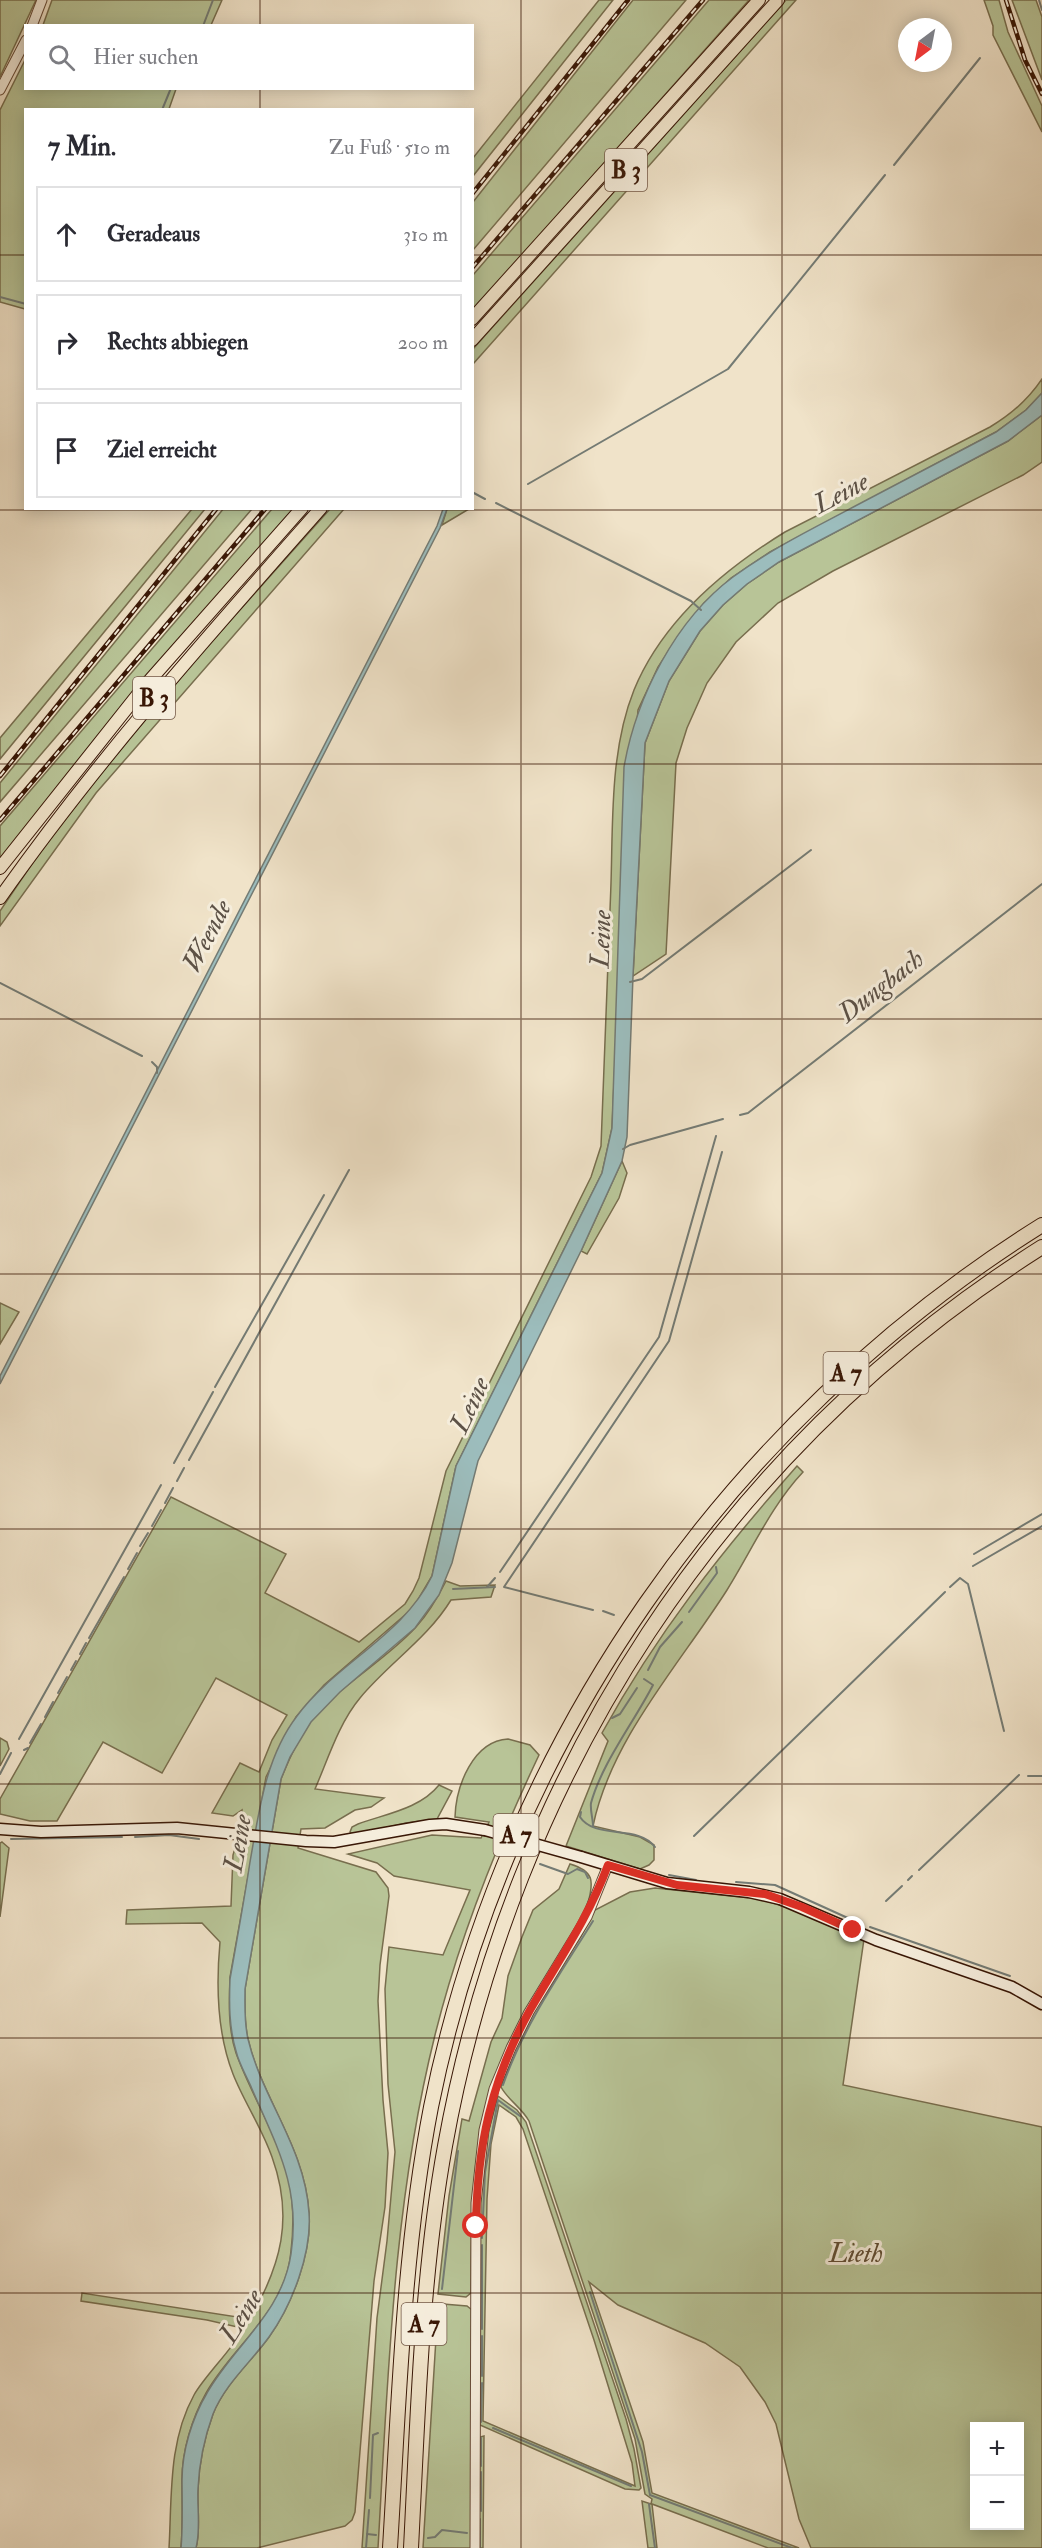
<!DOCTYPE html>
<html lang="de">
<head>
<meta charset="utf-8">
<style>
  body { margin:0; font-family:"IM FELL Double Pica",serif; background:#f7f7f7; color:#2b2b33 }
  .controls { position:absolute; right:18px; bottom:18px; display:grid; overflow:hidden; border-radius:0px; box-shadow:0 3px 15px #0003 }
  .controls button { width:54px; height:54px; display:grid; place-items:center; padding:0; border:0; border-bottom:2px solid #e1e1e2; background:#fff; color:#2b2b33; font:30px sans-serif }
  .compass { position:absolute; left:898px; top:18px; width:54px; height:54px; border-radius:50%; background:#fff; box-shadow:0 3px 15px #0003; rotate:212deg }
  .stop { position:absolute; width:18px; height:18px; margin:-14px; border:4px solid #d93025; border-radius:50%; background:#fff }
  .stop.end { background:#d93025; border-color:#fff; box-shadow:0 2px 6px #0008 }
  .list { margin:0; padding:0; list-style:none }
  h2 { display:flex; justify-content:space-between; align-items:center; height:78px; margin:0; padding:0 24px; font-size:26px }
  h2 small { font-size:20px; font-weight:400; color:#7c7c81 }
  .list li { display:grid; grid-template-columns:39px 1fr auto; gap:18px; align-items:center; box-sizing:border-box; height:96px; margin:0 12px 12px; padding:0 12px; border:2px solid #e1e1e2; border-radius:0px }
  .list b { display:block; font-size:22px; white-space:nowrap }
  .list em { font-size:20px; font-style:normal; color:#7c7c81 }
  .icon { flex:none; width:33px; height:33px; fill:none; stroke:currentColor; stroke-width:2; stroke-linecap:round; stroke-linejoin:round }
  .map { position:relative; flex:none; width:1042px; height:2548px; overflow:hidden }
  .search { position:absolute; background:#fff; box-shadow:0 3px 15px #0003; left:24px; top:24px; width:450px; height:66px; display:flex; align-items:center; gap:15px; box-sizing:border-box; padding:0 21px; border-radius:0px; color:#7c7c81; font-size:22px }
  .panel { position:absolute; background:#fff; box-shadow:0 3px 15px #0003; left:24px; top:108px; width:450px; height:402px; border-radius:0px }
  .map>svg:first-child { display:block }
  .green { fill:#b8c497; stroke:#786e4e; stroke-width:1.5; fill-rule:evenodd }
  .water { fill:#9cbdbd; stroke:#747b74; stroke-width:1.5 }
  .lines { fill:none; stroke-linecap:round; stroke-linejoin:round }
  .stream { stroke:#747b74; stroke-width:2 }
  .tertiary-casing { stroke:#674a37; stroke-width:11 }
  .secondary-casing { stroke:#391706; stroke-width:13 }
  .trunk-casing { stroke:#391706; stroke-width:14 }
  .motorway-casing { stroke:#391706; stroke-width:16 }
  .tertiary { stroke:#f5eddc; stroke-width:9 }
  .secondary { stroke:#f5eddc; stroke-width:10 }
  .trunk { stroke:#f0e3c9; stroke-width:12 }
  .motorway { stroke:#f0e3c9; stroke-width:14 }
  .rail-casing { stroke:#391706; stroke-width:4.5 }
  .rail { stroke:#f5eddc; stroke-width:2; stroke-dasharray:7; stroke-linecap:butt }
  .secondary-bridge-casing { stroke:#391706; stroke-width:13; stroke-linecap:butt }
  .secondary-bridge { stroke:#f5eddc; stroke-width:10 }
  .route { stroke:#d93025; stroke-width:8 }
  .grid { fill:none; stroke:#391706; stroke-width:1.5; stroke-opacity:0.55 }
  .labels { text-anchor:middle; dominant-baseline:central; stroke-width:6; stroke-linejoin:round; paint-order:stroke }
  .shield { fill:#f5eddc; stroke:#715746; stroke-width:1.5 }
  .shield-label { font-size:24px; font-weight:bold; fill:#391706 }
  .park-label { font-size:26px; font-style:italic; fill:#5f4b32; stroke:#f5eddc }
  .water-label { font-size:27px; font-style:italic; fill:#5c5146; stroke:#f5eddc }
</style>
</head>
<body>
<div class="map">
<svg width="1042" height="2548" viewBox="0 0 1042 2548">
  <rect width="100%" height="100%" fill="#f0e3c9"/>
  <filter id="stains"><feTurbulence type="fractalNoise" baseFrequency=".00333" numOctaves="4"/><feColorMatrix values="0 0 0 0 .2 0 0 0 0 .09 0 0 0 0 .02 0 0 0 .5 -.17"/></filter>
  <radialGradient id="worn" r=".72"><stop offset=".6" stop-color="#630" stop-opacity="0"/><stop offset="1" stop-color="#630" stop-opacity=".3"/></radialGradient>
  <g class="green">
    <polygon points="0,0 36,0 0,77"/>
    <polygon points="52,0 222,0 211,25 43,25"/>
    <polygon points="599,0 613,0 473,176 473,158"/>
    <polygon points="633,0 686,0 473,250 473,202"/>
    <polygon points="709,0 749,0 473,311 473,275"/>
    <polygon points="786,0 796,0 473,364 473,349"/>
    <polygon points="984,0 999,0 1008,32 1042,106 1042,132 993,35 993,26"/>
    <polygon points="1012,0 1036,0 1042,17 1042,80"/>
    <polygon points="25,60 26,88 176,89 169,109 26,110 25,309 0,302 0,110"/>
    <path d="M 1042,379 L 1042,393 L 1026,410 L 996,432 L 770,552 L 731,578 L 704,603 L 681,632 L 658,667 L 638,710 L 619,969 L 612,1128 L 602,1173 L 456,1466 L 432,1576 L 413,1608 L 324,1685 L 296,1717 L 266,1777 L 230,1977 C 229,2003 228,2029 236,2053 C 248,2086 266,2117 279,2149 C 293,2181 295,2217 291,2251 C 286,2312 233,2345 206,2393 C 192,2418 182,2451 182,2480 C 182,2503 183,2525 181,2548 L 169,2548 C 172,2497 168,2442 194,2395 C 205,2375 237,2345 242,2328 L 207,2320 L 81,2301 L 82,2293 L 250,2319 C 281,2265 294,2218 272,2157 C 262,2128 244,2102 233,2074 C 217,2033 216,1985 220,1942 L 202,1923 L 126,1924 L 127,1910 L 231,1906 L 233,1855 L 241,1827 L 242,1810 L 233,1816 L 212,1813 L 240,1763 L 259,1772 L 272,1740 L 287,1715 L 216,1678 L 162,1773 L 103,1742 L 57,1821 L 30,1821 L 0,1814 L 0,1799 L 171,1497 L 286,1554 L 265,1593 L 359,1642 L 405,1604 L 413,1591 L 419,1578 L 446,1471 L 591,1177 L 601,1146 C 604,1059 608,971 611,883 C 613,820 610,750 634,690 C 662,622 723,570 785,532 L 990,427 C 1012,414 1028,400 1042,379 Z"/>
    <polygon points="1042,415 1042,462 1023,475 833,571 778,603 736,642 707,683 687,728 676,763 666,954 633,976 645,743 669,681 700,631 723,605 747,584 779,562 1008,441"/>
    <polygon points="224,508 252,509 0,802 0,783"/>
    <polygon points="192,509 205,509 0,759 0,738"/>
    <polygon points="272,509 296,509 0,860 0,826"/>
    <polygon points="330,509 344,509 96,793 0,926 0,911 42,849 113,758 198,657"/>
    <polygon points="447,509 469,509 442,525"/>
    <polygon points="622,1161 627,1173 619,1198 587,1254 581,1251"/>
    <polygon points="0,1303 19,1312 0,1344"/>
    <path d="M 797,1466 L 803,1472 C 771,1506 752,1550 727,1590 C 680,1664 611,1739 593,1826 L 640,1837 L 654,1845 L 654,1860 L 649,1865 L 640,1869 L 566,1846 L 608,1741 L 602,1733 C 657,1633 722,1551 797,1466 Z"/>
    <path d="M 446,1581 L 460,1586 L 495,1585 L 491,1597 L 451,1600 C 427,1639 389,1663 360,1698 C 339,1723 328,1759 315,1789 L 384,1798 L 371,1807 L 355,1810 L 325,1828 L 301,1829 L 298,1848 L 376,1872 L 388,1888 L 389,1896 L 380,1965 L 378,2001 L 383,2100 L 388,2153 L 385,2207 L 374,2281 L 355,2512 L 352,2520 L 345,2526 L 257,2548 L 196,2548 C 201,2529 197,2509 198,2489 C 199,2465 205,2436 213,2414 C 225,2384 251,2362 269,2337 C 292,2305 312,2253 309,2213 C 305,2147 262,2099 248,2039 C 244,2022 245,2006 245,1989 L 281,1779 C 289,1759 297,1740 310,1722 C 340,1684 384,1662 416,1627 C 429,1613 438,1597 446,1581 Z"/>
    <polygon points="0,1738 7,1742 9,1749 0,1766"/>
    <path d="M 508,1739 L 530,1745 L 539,1755 C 496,1846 459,1938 435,2035 C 393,2203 388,2377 378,2548 L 362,2548 L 377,2318 L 387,2241 L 395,2152 L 388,2084 L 385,1989 L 389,1947 L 443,1955 L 470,1890 L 394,1876 L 377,1863 L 348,1854 L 432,1835 L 481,1838 L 489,1822 L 455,1817 C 456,1786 473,1741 508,1739 Z"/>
    <path d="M 439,1785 L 452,1791 L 437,1819 L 406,1823 L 354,1835 L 350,1832 L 352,1827 L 358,1824 C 385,1814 420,1809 439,1785 Z"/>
    <polygon points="2,1842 9,1848 0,1917 0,1843"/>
    <path d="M 570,1864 C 594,1871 594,1881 588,1903 L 489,2093 C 471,2159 471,2225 471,2293 L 466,2297 L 438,2294 L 449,2196 L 462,2119 L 469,2121 L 491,2042 L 502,2018 L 508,1976 L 522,1937 L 533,1910 L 559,1889 Z"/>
    <path d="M 655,1888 L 760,1899 L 795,1910 L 864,1939 L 843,2085 L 1042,2127 L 1042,2548 L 811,2548 L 799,2519 L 776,2424 L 765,2402 L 740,2367 L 705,2343 L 618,2305 L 589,2282 L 643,2442 L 652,2493 L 799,2548 L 768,2548 L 652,2504 L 657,2548 L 648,2548 L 642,2501 L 651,2504 L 652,2499 L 645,2494 L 635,2439 L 529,2121 C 521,2107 508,2100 501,2087 L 515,2049 L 542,1997 L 581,1936 L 595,1910 L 630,1892 ZM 974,2426 L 1020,2426 L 1020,2526 L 974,2526 Z"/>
    <path d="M 498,2096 L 517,2110 L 526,2122 L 626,2419 L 634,2449 L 641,2488 L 639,2490 L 625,2489 L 480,2425 L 480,2202 L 485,2144 ZM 499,2105 L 516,2117 L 523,2129 L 594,2340 L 632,2463 L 635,2486 L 483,2421 L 487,2199 L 491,2144 Z"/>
    <polygon points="443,2304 467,2306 472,2310 471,2548 423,2548 438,2306"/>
    <polygon points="484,2436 483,2548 478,2548 480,2437"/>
  </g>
  <g class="water">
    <path d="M 1042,393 L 1042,415 L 1008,441 L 779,562 L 747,584 L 723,605 L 700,631 L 669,681 L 645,743 L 633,976 L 627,1137 L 622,1161 L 581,1251 L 478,1461 L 452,1563 L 439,1595 L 415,1628 L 340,1692 L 311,1722 L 290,1757 L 281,1779 L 245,1989 C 245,2005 244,2022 248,2039 C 262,2099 305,2147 309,2213 C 312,2253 292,2305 269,2337 C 251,2362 225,2384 213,2414 C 205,2436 199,2465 198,2489 C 197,2510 201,2528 196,2548 L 181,2548 C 183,2525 182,2503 182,2480 C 182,2451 192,2418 207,2393 C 234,2345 282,2314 291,2254 C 301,2188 277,2147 252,2089 C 247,2077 239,2064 236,2051 C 229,2027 229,2004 230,1979 C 237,1940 244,1901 250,1862 C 259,1812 265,1758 297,1716 C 336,1663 403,1636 432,1576 L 456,1466 L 602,1173 L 612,1128 L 624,767 C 636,698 675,620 733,577 C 772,548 816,527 859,504 C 904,480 950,456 996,432 L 1026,410 Z"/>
    <polygon points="443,509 447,509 440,528 0,1384 0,1376 437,526"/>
  </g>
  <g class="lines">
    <g class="stream">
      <polyline points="1039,0 1042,10"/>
      <polyline points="203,26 213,0"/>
      <polyline points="162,110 171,88"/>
      <polyline points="894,165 980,58"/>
      <polyline points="0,297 26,304"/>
      <polyline points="528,484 728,369 885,175"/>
      <polyline points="472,492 485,499"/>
      <polyline points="496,503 691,601 701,610"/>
      <polyline points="630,982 642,979 811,850"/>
      <polyline points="0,983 142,1056"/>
      <polyline points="152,1062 157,1067 157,1073"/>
      <polyline points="740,1115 748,1113 1042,884"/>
      <polyline points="623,1149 630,1145 723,1119"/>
      <polyline points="215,1387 324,1195"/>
      <polyline points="189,1460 349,1170"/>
      <polyline points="174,1463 213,1392"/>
      <polyline points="177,1481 184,1468"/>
      <polyline points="165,1503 173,1488"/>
      <polyline points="152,1526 161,1510"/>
      <polyline points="140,1546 148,1533"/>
      <polyline points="974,1554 1042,1514"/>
      <polyline points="973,1566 1042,1526"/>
      <polyline points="128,1569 137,1553"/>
      <polyline points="500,1572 659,1337 716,1136"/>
      <polyline points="487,1587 495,1578"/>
      <polyline points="950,1587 960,1578 968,1584 1004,1731"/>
      <polyline points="453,1589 495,1587"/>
      <polyline points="593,1610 504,1587 669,1341 722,1152"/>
      <polyline points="603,1611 614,1615"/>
      <polyline points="689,1612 717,1573 716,1567"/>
      <polyline points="89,1638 124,1577"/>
      <polyline points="80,1654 86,1643"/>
      <polyline points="71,1670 76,1661"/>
      <polyline points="648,1670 660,1647 682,1622"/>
      <polyline points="58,1693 67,1677"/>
      <polyline points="45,1717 53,1702"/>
      <polyline points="612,1718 620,1714 637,1688"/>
      <polyline points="19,1739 161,1485"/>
      <polyline points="30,1743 41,1724"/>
      <polyline points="24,1750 28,1748"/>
      <polyline points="0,1774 11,1753"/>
      <polyline points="1028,1776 1042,1776"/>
      <path d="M 581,1812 L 580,1817 C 595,1840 638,1824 655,1847"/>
      <path d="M 593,1826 C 593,1819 590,1810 591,1803 C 602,1763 634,1722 653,1685 L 644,1679"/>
      <polyline points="694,1836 945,1592"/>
      <polyline points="135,1837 169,1835 199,1839"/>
      <polyline points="11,1839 122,1837"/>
      <polyline points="540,1864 568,1874 577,1869 585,1872 588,1878"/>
      <polyline points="919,1870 1019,1775"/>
      <polyline points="669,1875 696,1880"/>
      <polyline points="908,1880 912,1876"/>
      <polyline points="736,1882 775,1885 850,1919"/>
      <polyline points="886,1901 902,1886"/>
      <polyline points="870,1927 1010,1976"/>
      <polyline points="850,1935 932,1965"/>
      <path d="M 503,2085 C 524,2025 560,1974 593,1921"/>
      <polyline points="482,2238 485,2172 498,2100 520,2116"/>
      <polyline points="442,2289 458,2151"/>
      <polyline points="590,2292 642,2452 650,2495 792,2548"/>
      <polyline points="482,2329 482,2245"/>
      <polyline points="482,2376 482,2336"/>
      <polyline points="481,2422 482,2383"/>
      <polyline points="493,2428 631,2486"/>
      <polyline points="481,2466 481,2438"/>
      <polyline points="370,2498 373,2435 378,2433"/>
      <polyline points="649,2504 655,2548"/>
      <polyline points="481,2511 481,2472"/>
      <polyline points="367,2534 376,2535"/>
      <polyline points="428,2538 435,2537 442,2530 467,2533"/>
      <polyline points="366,2548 369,2510"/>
      <polyline points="480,2548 480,2519"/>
    </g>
    <g class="tertiary-casing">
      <g id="tertiary">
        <polyline points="32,26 42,0"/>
        <polyline points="0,90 26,40"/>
        <polyline points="475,2548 476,2203 484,2130 494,2089 511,2048 529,2012 587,1917 608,1865"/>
      </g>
    </g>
    <g class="secondary-casing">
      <g id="secondary">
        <polyline points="0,1829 41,1832 177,1828 306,1841 334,1842 430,1825 446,1824 485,1830"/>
        <polyline points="581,1857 667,1883 749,1892 780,1899 876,1940 1012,1987 1042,2004"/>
      </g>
    </g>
    <g class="trunk-casing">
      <g id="trunk">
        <polyline points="472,319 759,0"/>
        <polyline points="472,340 778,0"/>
        <polyline points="0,868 143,688 302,508"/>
        <path d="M 0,898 C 97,760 209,635 321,508"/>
      </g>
    </g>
    <g class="motorway-casing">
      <g id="motorway">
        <path d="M 390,2548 C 399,2401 403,2252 431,2107 C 504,1743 727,1422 1042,1225"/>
        <path d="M 411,2548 C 418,2414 421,2279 445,2146 C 512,1774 721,1450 1042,1247"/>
      </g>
    </g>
    <use href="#tertiary" class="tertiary"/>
    <use href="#secondary" class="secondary"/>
    <use href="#trunk" class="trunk"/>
    <use href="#motorway" class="motorway"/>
    <g class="rail-casing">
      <g id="rail">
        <polyline points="1006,0 1025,60 1042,94"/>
        <polyline points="472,194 628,0"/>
        <polyline points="472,268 703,0"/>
        <polyline points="0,776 217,508"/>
        <polyline points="0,820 266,508"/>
      </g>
    </g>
    <use href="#rail" class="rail"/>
    <g class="secondary-bridge-casing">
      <polyline id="secondary-bridge" points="485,1830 581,1857"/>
    </g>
    <use href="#secondary-bridge" class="secondary-bridge"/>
  </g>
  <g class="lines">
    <path class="route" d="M 476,2226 C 477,2147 491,2080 530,2010 C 558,1961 588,1919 608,1865 L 677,1885 L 765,1894 L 802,1907 L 853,1930"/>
  </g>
  <path class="grid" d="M 260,0 L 260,26M 521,0 L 521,2548M 782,0 L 782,2548M 260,88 L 260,110M 0,255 L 26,255M 472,255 L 1042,255M 260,508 L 260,2548M 0,510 L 1042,510M 0,764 L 1042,764M 0,1019 L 1042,1019M 0,1274 L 1042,1274M 0,1529 L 1042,1529M 0,1784 L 1042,1784M 0,2038 L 1042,2038M 0,2293 L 1042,2293"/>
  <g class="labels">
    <g class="shield">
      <rect x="605" y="149" width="42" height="42" rx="4.5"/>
      <rect x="133" y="677" width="42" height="42" rx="4.5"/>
      <rect x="823.5" y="1352" width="45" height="42" rx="4.5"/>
      <rect x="493.5" y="1814" width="45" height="42" rx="4.5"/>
      <rect x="401.5" y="2303" width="45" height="42" rx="4.5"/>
    </g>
    <g class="shield-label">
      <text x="626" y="170">B 3</text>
      <text x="154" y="698">B 3</text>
      <text x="846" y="1373">A 7</text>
      <text x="516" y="1835">A 7</text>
      <text x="424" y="2324">A 7</text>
    </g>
    <g class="park-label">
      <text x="856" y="2254">Lieth</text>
    </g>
    <g class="water-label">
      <text transform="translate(841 493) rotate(-28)">Leine</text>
      <text transform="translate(207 936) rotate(-63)">Weende</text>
      <text transform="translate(601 939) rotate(-88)">Leine</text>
      <text transform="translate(881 986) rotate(-38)">Dungbach</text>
      <text transform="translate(470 1405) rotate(-65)">Leine</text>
      <text transform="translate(238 1843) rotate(-80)">Leine</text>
      <text transform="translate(241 2316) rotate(-58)">Leine</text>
    </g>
  </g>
  <rect width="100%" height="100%" filter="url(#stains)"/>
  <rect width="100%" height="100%" fill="url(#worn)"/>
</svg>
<div class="controls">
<button>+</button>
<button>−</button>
</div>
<svg class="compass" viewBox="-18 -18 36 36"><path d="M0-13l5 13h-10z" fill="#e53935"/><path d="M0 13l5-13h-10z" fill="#7c7c81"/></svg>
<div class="stop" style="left:476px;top:2226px"></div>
<div class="stop end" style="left:853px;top:1930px"></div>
<div class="search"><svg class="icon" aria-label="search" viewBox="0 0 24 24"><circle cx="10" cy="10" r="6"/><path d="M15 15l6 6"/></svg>Hier suchen</div>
<section class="panel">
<h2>7 Min.<small>Zu Fuß · 510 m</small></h2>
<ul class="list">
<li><svg class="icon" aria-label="ahead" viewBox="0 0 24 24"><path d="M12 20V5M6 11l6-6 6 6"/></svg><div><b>Geradeaus</b></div><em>310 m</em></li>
<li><svg class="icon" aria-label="right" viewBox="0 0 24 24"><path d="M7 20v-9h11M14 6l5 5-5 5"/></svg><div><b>Rechts abbiegen</b></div><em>200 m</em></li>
<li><svg class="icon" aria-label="arrive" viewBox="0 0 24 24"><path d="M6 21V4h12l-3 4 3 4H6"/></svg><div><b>Ziel erreicht</b></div></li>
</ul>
</section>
</div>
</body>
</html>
